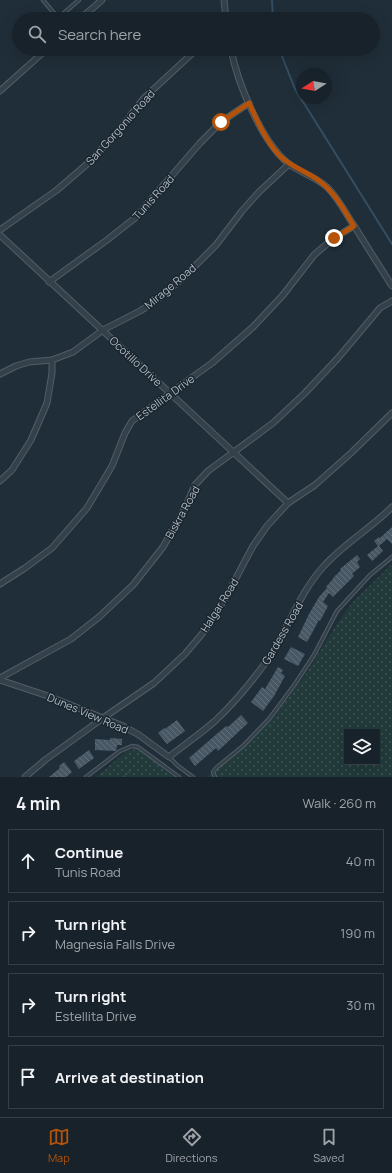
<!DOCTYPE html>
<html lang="en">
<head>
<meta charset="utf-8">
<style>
  body { margin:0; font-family:Manrope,sans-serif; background:#212a33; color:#f1f3f6 }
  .controls { position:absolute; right:12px; bottom:12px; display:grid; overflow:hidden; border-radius:0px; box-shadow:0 4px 16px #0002 }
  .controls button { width:36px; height:36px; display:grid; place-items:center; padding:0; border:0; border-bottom:1px solid #363f47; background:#18222b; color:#f1f3f6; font:20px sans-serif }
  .compass { position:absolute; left:296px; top:68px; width:36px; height:36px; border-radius:50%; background:#18222b; box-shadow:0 4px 16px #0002; rotate:259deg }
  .stop { position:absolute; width:12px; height:12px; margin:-9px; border:3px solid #b45309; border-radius:50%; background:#fff }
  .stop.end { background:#b45309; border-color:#fff; box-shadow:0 1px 4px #0008 }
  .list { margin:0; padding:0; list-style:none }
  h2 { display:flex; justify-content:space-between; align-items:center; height:52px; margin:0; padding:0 16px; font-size:17px }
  h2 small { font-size:13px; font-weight:400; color:#9fa4a9 }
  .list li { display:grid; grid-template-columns:26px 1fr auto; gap:12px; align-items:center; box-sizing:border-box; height:64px; margin:0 8px 8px; padding:0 8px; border:1px solid #363f47; border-radius:0px }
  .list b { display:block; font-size:15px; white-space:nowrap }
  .list p { margin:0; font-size:13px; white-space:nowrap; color:#9fa4a9 }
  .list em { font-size:13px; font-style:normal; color:#9fa4a9 }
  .icon { flex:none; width:22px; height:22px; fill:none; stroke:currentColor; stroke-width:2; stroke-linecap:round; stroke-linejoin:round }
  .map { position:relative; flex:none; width:392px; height:777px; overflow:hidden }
  .search { position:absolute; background:#18222b; box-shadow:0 4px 16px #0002; left:12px; right:12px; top:12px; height:44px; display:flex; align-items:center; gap:10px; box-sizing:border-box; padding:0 14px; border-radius:22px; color:#9fa4a9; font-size:15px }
  .sheet { height:340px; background:#18222b }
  nav { display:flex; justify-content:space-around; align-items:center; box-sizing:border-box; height:56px; border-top:1px solid #363f47; background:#18222b; font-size:11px; color:#9fa4a9 }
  nav a { display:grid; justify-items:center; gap:2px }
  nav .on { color:#b45309 }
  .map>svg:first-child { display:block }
  .grass { fill:url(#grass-dots); fill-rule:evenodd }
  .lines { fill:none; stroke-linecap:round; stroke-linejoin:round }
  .stream { stroke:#334d61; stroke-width:2 }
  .building { fill:url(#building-back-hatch) }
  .lane-casing { stroke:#525e67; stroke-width:4.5 }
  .street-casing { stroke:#525e67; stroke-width:7 }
  .path { stroke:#405756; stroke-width:1; stroke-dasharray:3 3; stroke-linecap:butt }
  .lane { stroke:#34404a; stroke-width:2.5 }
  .street { stroke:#34404a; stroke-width:5 }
  .route { stroke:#b45309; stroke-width:5 }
  .labels { text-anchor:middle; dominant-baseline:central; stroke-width:3; stroke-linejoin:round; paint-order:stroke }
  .street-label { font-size:11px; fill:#afbbc6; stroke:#1a252e }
</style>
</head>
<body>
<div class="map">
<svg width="392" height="777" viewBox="0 0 392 777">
  <defs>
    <pattern id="grass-dots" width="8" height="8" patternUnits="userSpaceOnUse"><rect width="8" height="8" fill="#223a3a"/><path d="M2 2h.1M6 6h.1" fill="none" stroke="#405555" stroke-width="1.8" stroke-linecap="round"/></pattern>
    <pattern id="building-back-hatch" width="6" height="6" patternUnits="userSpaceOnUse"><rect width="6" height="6" fill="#485965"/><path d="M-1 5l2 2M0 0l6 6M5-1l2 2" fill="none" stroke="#606f7a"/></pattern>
  </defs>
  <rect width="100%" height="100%" fill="#202e39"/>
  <g class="grass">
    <path d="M 392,564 L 392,777 L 207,777 L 271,720 L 304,677 L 333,630 L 352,603 ZM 347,732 L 377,732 L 377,762 L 347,762 Z"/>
    <polygon points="138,749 174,777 96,777 127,751"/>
  </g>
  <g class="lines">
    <g class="stream">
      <polyline points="272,0 273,19"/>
      <polyline points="280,49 283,59 295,89 392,244"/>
    </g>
  </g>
  <g class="building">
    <polygon points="392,527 392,544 387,539 379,546 383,551 372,561 367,555 378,546 374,541 379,537 380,538"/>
    <polygon points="357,555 360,559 357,562 360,567 352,574 354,576 333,597 329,593 323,602 328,606 320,621 319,620 307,642 298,637 309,614 319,597 327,588 326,587 333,579 333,578 341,570 340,569"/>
    <polygon points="291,647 305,654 298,666 284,659"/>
    <polygon points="278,667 283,670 281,673 285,676 274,696 263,711 251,702 262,687 265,689"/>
    <polygon points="241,715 248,723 218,751 216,748 195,766 189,758 226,726 228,727"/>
    <polygon points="177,720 185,731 167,744 158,733 164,728 165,729"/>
    <polygon points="110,738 122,739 122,745 117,745 116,751 95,750 95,739 110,740"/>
    <polygon points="89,750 94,758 79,769 74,761"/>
    <polygon points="64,762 72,772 66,777 49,777 60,768 59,766"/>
  </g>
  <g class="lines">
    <g class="lane-casing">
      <g id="lane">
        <polyline points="43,0 58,18 79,0"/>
        <polyline points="169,757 178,766 193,777"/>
        <polyline points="86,777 120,751 132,746 138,747 179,777"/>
        <polyline points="215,777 213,772 216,768 243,746 269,719 295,684 314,655 337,611 370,575 392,557"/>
      </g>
    </g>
    <g class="street-casing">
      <g id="street">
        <polyline points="224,0 226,19"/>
        <polyline points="80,19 102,0"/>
        <path d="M 231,49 C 237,82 262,143 289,164 C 301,173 316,177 327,187 C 339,199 346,214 355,227 C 367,247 380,267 392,286"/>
        <polyline points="0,91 47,49"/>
        <polyline points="0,230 57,190 86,165 115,135 144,98 197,49"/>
        <polyline points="0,235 288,503"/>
        <polyline points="49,282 107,240 135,218 200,143 221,122 249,103"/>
        <polyline points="0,374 16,366 29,362 52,360 73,352 103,330 140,311 153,303 182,279 216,245 242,211 259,192 289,164"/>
        <polyline points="0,481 12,470 31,440 47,403 52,373 52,360"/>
        <polyline points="0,584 25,568 52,548 87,508 112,466 125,433 132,421 212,363 253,327 283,295 314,255 334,238 354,226"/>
        <polyline points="0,678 71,639 99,617 133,585 163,547 185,508 195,485 208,471 273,423 305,393 338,358 380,308 392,301"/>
        <path d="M 0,680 L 48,696 L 123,726 L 139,735 L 169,757 C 184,745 200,734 215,721 C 232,705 249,685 263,666 C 286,635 297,596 323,567 C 343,544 370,529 392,507"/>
        <polyline points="25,777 45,760 103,718 154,683 185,654 207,628 227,595 253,546 267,526 288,503 315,485 351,453 392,413"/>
      </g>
    </g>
    <polyline class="path" points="123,777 132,770"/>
    <use href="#lane" class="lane"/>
    <use href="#street" class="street"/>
  </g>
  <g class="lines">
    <path class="route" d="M 221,122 L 249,103 C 257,121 266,141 280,156 C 291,167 306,171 318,180 C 335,192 344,210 354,226 L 334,238"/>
  </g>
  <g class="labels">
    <g class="street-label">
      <text transform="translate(120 127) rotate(-48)">San Gorgonio Road</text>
      <text transform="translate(153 197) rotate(-48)">Tunis Road</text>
      <text transform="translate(170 286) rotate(-40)">Mirage Road</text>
      <text transform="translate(136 361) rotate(43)">Ocotillo Drive</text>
      <text transform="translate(165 397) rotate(-36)">Estellita Drive</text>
      <text transform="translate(182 512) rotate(-61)">Biskra Road</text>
      <text transform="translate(219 605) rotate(-58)">Halgar Road</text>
      <text transform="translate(282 633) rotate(-60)">Gardess Road</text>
      <text transform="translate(88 713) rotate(23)">Dunes View Road</text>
    </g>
  </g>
</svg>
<div class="controls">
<button><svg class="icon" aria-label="layers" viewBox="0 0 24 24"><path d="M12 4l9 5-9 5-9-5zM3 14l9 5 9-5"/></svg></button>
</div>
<svg class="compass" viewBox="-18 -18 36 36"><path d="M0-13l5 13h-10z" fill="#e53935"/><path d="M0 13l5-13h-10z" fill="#9fa4a9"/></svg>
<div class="stop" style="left:221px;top:122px"></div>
<div class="stop end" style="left:334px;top:238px"></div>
<div class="search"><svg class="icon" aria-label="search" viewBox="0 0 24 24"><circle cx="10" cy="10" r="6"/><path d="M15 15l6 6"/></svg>Search here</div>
</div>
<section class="sheet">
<h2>4 min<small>Walk · 260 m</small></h2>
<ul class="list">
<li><svg class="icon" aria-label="ahead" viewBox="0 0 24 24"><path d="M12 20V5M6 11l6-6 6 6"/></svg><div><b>Continue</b><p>Tunis Road</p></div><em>40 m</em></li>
<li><svg class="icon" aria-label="right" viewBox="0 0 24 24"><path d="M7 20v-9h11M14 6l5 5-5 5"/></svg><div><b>Turn right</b><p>Magnesia Falls Drive</p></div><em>190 m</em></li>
<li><svg class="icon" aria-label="right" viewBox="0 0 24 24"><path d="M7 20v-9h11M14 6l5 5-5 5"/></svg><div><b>Turn right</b><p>Estellita Drive</p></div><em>30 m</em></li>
<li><svg class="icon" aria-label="arrive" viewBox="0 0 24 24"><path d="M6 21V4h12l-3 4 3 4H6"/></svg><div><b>Arrive at destination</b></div></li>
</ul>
</section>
<nav>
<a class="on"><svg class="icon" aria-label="map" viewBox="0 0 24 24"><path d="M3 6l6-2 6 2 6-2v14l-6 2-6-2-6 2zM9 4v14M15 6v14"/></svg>Map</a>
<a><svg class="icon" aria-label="directions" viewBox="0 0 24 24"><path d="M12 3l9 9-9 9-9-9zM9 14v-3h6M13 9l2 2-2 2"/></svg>Directions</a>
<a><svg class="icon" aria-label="saved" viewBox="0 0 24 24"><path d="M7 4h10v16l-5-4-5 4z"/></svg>Saved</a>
</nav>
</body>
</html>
